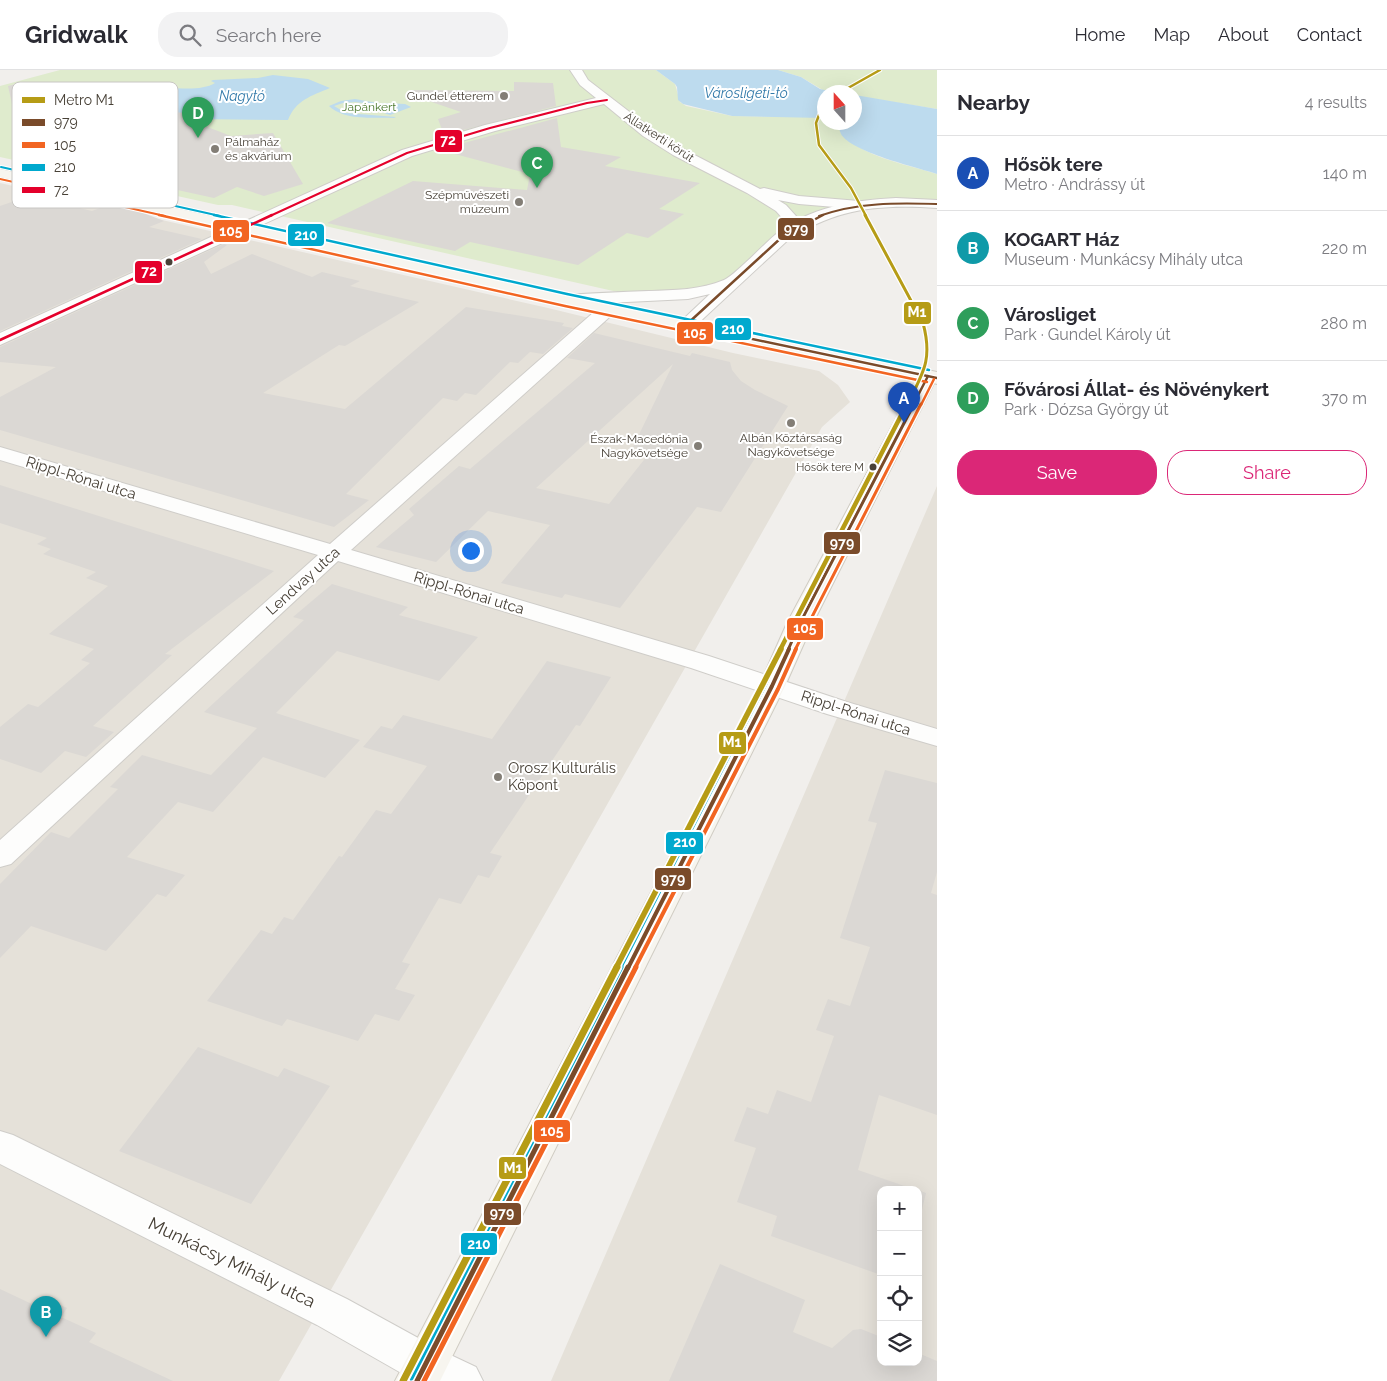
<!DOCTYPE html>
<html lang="en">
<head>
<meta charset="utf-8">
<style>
  body { margin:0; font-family:Raleway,sans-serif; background:#f2f2f3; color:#2b2b33 }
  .controls { position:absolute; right:15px; bottom:15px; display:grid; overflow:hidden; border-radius:10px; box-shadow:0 5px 20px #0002 }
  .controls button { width:45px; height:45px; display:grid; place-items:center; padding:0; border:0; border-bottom:1px solid #e1e1e2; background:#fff; color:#2b2b33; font:25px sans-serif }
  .compass { position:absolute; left:817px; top:15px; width:45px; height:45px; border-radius:50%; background:#fff; box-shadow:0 5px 20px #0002; rotate:339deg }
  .you { position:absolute; left:470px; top:480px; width:18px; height:18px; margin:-12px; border:4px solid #fff; border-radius:50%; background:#1a73e8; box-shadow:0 0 0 8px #1a73e833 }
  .badge { display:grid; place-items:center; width:32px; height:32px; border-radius:50%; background:#db2777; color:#fff; font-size:16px; font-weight:700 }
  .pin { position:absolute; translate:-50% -41px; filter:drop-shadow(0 1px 2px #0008) }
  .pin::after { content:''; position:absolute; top:26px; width:18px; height:15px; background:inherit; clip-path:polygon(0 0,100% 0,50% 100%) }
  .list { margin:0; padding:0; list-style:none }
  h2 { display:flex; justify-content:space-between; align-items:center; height:65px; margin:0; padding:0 20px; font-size:21px }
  h2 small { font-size:16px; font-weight:400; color:#7c7c81 }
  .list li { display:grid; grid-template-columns:32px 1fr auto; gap:15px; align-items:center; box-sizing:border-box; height:75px; padding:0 20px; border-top:1px solid #e1e1e2 }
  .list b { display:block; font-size:19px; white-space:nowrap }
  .list p { margin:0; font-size:16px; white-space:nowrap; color:#7c7c81 }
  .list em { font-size:16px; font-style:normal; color:#7c7c81 }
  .actions { display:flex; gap:10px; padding:15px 20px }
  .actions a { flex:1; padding:11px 0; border:1px solid #db2777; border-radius:20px; text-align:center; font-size:18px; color:#db2777 }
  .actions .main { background:#db2777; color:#fff }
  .icon { flex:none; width:28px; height:28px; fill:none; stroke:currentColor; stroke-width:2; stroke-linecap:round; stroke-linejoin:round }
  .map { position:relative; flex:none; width:937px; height:1311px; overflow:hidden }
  header { display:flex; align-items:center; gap:30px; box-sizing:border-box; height:70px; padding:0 25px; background:#fff; border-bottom:1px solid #e1e1e2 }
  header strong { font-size:24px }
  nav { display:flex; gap:28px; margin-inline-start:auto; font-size:18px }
  .search { width:350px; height:45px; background:#f2f2f3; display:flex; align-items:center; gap:12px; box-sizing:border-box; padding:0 18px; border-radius:20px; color:#7c7c81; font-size:19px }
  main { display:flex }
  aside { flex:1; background:#fff }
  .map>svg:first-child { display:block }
  .residential { fill:#e5e1d9; fill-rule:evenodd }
  .green { fill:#dfebcd }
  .water { fill:#bddbee }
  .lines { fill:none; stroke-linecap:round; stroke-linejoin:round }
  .stream { fill:#bddbee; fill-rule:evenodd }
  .building { fill:#dbd8d4; fill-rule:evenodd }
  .minor-casing { stroke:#cfcdc9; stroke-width:2 }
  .tertiary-casing { stroke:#cfcdc9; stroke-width:2 }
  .secondary-casing { stroke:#d0ccc3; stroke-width:2 }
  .minor { fill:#fdfdfc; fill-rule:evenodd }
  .tertiary { fill:#fdfdfc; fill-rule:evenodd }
  .secondary { fill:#f7f5ef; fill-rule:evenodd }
  .bus-1-far4-casing { stroke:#fff; stroke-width:4 }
  .bus-1-far3-casing { stroke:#fff; stroke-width:5 }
  .bus-1-far2-casing { stroke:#fff; stroke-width:6 }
  .bus-1-far1-casing { stroke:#fff; stroke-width:8 }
  .bus-1-casing { stroke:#fff; stroke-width:9 }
  .bus-2-far4-casing { stroke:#fff; stroke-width:4 }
  .bus-2-far3-casing { stroke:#fff; stroke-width:5 }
  .bus-2-far2-casing { stroke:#fff; stroke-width:6 }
  .bus-2-far1-casing { stroke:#fff; stroke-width:8 }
  .bus-2-casing { stroke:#fff; stroke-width:9 }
  .bus-3-far4-casing { stroke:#fff; stroke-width:4 }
  .bus-3-far3-casing { stroke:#fff; stroke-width:5 }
  .bus-3-far2-casing { stroke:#fff; stroke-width:6 }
  .bus-3-far1-casing { stroke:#fff; stroke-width:8 }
  .bus-3-casing { stroke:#fff; stroke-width:9 }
  .bus-4-far1-casing { stroke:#fff; stroke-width:4 }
  .bus-4-casing { stroke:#fff; stroke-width:5 }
  .bus-1-far4 { stroke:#7a4b2a; stroke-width:2 }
  .bus-1-far3 { stroke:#7a4b2a; stroke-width:2.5 }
  .bus-1-far2 { stroke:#7a4b2a; stroke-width:3 }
  .bus-1-far1 { stroke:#7a4b2a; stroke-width:4 }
  .bus-1 { stroke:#7a4b2a; stroke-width:5 }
  .bus-2-far4 { stroke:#f26522; stroke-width:2 }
  .bus-2-far3 { stroke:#f26522; stroke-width:2.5 }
  .bus-2-far2 { stroke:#f26522; stroke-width:3 }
  .bus-2-far1 { stroke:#f26522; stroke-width:4 }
  .bus-2 { stroke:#f26522; stroke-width:5 }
  .bus-3-far4 { stroke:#00a9ce; stroke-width:2 }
  .bus-3-far3 { stroke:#00a9ce; stroke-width:2.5 }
  .bus-3-far2 { stroke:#00a9ce; stroke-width:3 }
  .bus-3-far1 { stroke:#00a9ce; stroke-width:4 }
  .bus-3 { stroke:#00a9ce; stroke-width:5 }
  .bus-4-far1 { stroke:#e4002b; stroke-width:2 }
  .bus-4 { stroke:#e4002b; stroke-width:2.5 }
  .metro-1-far4-casing { stroke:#fff; stroke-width:4.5 }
  .metro-1-far3-casing { stroke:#fff; stroke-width:5.5 }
  .metro-1-far2-casing { stroke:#fff; stroke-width:8 }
  .metro-1-far1-casing { stroke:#fff; stroke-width:9 }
  .metro-1-casing { stroke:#fff; stroke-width:11 }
  .metro-1-far4 { stroke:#b69c16; stroke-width:2.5 }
  .metro-1-far3 { stroke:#b69c16; stroke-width:3 }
  .metro-1-far2 { stroke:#b69c16; stroke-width:4.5 }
  .metro-1-far1 { stroke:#b69c16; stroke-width:5.5 }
  .metro-1 { stroke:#b69c16; stroke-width:7 }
  .poi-dot { fill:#837e76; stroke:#fff; stroke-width:2 }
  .bus-dot { fill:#484137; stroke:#fff; stroke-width:2 }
  .labels { text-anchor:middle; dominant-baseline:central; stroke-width:4; stroke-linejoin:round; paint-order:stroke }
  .far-bus-label { font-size:11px; fill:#484137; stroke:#fff; text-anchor:end }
  .far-poi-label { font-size:12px; fill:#484137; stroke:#fff; text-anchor:end }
  .far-park-label { font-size:12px; fill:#4a782c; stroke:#fff }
  .far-street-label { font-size:12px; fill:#484137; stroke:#fff }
  .far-water-label { font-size:14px; font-style:italic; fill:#3179a9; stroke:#fff }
  .street-label { font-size:15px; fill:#484137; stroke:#fff }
  .poi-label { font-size:15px; fill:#484137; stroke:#fff; text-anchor:start }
  .near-street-label { font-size:18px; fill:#484137; stroke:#fff }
  .key { fill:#fff; stroke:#c8c6c3; stroke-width:1 }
  .key-label { font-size:14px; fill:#484137 }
  .line-badge { stroke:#fff; stroke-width:2 }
  .badge-label { font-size:14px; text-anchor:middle; font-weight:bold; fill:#fff }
</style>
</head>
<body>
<header>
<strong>Gridwalk</strong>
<div class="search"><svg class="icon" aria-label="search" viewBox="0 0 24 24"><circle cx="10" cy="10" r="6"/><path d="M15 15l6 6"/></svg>Search here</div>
<nav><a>Home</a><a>Map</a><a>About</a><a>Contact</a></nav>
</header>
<main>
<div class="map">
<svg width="937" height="1311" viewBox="0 0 937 1311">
  <rect width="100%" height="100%" fill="#f1efec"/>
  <g class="residential">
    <polygon points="0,113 548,238 733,283 819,301 838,315 850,332 822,357 279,1311 0,1311"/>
    <path d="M 937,416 L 937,1311 L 551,1311 ZM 881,1120 L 918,1120 L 918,1292 L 881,1292 Z"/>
  </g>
  <g class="green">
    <path d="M 60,0 L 656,0 L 675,14 L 680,32 L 686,36 L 732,46 L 812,47 L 824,48 L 824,52 L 839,53 C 844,84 910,95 937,104 L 937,134 L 903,131 L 814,147 L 733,213 L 631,225 L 232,135 L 218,135 L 0,87 L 0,16 Z"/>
    <polygon points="778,0 937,0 937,39 861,27 855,25 854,22 826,22 801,7"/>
  </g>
  <g class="water">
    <polygon points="656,0 778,0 801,7 820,19 833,22 824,22 824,48 732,46 683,34 678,30 677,17 675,14"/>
    <path d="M 273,5 L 308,9 L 330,18 C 311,26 296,30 288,50 L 193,49 L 123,41 L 149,31 L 142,29 L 138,24 L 140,16 C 162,15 197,24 215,13 L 211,11 L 213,10 L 258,8 Z"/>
    <path d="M 855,25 L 937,39 L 937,104 C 916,97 851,82 841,64 C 839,60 839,56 839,53 L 854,52 Z"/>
    <polygon points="383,33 405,34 411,37 390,45 375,40 377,39 375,37 379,36 378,35"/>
  </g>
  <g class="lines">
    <path class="stream" d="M 355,29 L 383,34 L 381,35 L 355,32 L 343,33 L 334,36 L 346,43 L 396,47 L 394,48 C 373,47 345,51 329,36 L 341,31 Z"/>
  </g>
  <g class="building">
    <polygon points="24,12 76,22 76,37 79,42 75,68 24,86 8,16"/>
    <polygon points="514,12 553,13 556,36 444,65 438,49 461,42 411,25 411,20 514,21"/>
    <polygon points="162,42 194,43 189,50 231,66 273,63 303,114 264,126 237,117 214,128 159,116 143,64"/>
    <polygon points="557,48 561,77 621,87 605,96 700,113 659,139 684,144 648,168 627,163 578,195 470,172 455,181 327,153 413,111 527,120 530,104 451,83 449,77"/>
    <polygon points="29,126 92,141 110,134 133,139 164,151 149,157 202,169 0,261 0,136"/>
    <polygon points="224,174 227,175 204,192 211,204 252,184 312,207 322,202 360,211 350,216 419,232 345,276 339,275 263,323 345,339 466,237 564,253 562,256 573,258 543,284 530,282 518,293 510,292 476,325 465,323 457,331 443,328 346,424 369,430 334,457 0,360 0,327 56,297 0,292 0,277"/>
    <path d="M 594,263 L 690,286 L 692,283 L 730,292 L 732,300 L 741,311 L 755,320 L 788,336 L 721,442 L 697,437 L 620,538 L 565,524 L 562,528 L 501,513 L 550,455 L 488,441 L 436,492 L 376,477 L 414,445 L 409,439 L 459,396 L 470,399 L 595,293 L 567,288 ZM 673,294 L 633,377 L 651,381 L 609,434 L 536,418 Z"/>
    <polygon points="0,415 274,501 165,584 172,585 93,656 114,662 86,687 65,681 41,703 0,689 0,657 28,634 38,637 90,593 81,590 94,579 49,564 108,516 86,508 96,502 43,484 51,479 37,474 47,468 0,453"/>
    <polygon points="332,514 408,537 399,545 478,567 439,611 337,581 276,643 360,670 325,708 263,687 213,742 178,732 127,787 185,805 166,827 157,824 106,881 31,856 0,888 0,814 51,762 69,768 118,719 110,717 142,685 211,705 257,658 204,642 304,550 293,547"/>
    <polygon points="547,591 611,607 580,656 576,655 490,783 502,786 489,808 478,805 461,834 439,828 402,892 410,894 395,919 415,925 399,951 375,944 358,971 287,949 282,956 207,931 261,860 272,864 284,847 293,850 339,786 342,787 376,740 391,744 427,696 363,677 381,656 392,659 403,645 492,669"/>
    <polygon points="885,700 937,713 937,802 931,823 937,825 937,1045 879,1025 858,1100 916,1120 881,1120 881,1205 771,1166 777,1146 737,1132 756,1078 734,1071 747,1037 768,1044 777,1020 811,1032 834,966 816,960 828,929 850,936 870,877 840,868 877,753 868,751"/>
    <polygon points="198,977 278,1007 284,998 330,1016 251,1134 119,1081"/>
    <polygon points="918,1120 926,1123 918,1156"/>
    <polygon points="720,1194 805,1230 793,1262 832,1278 853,1260 861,1259 881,1267 881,1292 918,1292 918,1283 937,1291 937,1311 669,1311"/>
    <polygon points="0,1219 34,1235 41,1226 67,1238 61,1247 96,1263 89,1272 173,1311 0,1311"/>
  </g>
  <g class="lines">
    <g class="minor-casing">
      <g id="minor">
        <polygon points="570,0 582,0 588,10 653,60 683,79 760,119 764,118 799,126 859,131 864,132 866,135 864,138 859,139 799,134 778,130 786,135 805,156 802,159 792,159 776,141 747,123 673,85 643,66 604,34 495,61 412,86 0,275 0,263 402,80 485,55 596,28 580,15"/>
        <polygon points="608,234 614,235 617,239 614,243 351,480 709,586 847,632 937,659 937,676 827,644 691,598 338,491 11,794 0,797 0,770 318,485 0,390 0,377 330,474 602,235"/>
        <polygon points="0,1061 13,1065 347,1229 440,1280 476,1297 483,1311 416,1311 410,1308 317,1255 0,1094"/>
      </g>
    </g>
    <g class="tertiary-casing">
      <path id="tertiary" d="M 896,128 L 937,130 L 937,138 C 880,134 836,138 788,170 L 692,259 L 686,260 L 680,259 L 677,255 L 710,224 L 688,229 L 566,235 L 560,234 L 557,230 L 560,226 L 566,225 C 594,223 622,222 649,221 C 674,220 701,220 724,210 C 735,205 763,175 775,165 C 808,137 855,130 896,128 Z"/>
    </g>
    <g class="secondary-casing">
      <polygon id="secondary" points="0,99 566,225 937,302 937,314 934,313 813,553 785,616 440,1311 395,1311 759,616 787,553 917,309 566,235 0,107"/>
    </g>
    <use href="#minor" class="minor"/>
    <use href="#tertiary" class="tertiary"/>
    <use href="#secondary" class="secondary"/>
    <g class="bus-1-far4-casing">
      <path id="bus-1-far4" d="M 819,146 C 858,132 896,133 937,134"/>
    </g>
    <g class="bus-1-far3-casing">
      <g id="bus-1-far3">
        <polyline points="686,255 782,167 823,145"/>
        <polyline points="686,255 937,308"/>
        <polyline points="913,335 928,306"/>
      </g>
    </g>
    <g class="bus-1-far2-casing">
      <polyline id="bus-1-far2" points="788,580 800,553 914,334"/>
    </g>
    <g class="bus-1-far1-casing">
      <polyline id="bus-1-far1" points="628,898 772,616 789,579"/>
    </g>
    <g class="bus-1-casing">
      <polyline id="bus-1" points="417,1311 628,897"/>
    </g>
    <g class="bus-2-far4-casing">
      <polyline id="bus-2-far4" points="0,109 165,146"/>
    </g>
    <g class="bus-2-far3-casing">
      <g id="bus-2-far3">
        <polyline points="159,145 565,236 927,312"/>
        <polyline points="921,335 934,309"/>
      </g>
    </g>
    <g class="bus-2-far2-casing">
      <polyline id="bus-2-far2" points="795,580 921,334"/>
    </g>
    <g class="bus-2-far1-casing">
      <polyline id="bus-2-far1" points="635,898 778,619 796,579"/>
    </g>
    <g class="bus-2-casing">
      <polyline id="bus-2" points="424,1311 636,897"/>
    </g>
    <g class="bus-3-far4-casing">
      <polyline id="bus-3-far4" points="1,97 220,146"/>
    </g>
    <g class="bus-3-far3-casing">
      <g id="bus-3-far3">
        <polyline points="214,145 567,224 929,300"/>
        <polyline points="905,335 922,303"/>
      </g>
    </g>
    <g class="bus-3-far2-casing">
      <polyline id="bus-3-far2" points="781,580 794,550 906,334"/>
    </g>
    <g class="bus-3-far1-casing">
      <polyline id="bus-3-far1" points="620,898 766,613 781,579"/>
    </g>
    <g class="bus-3-casing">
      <polyline id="bus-3" points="411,1308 621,897"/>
    </g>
    <g class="bus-4-far1-casing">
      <polyline id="bus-4-far1" points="270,146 407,83 490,58 587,33 607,30"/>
    </g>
    <g class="bus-4-casing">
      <polyline id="bus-4" points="0,270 272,145"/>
    </g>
    <use href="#bus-1-far4" class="bus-1-far4"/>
    <use href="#bus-1-far3" class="bus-1-far3"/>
    <use href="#bus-1-far2" class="bus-1-far2"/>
    <use href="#bus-1-far1" class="bus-1-far1"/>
    <use href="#bus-1" class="bus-1"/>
    <use href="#bus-2-far4" class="bus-2-far4"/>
    <use href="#bus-2-far3" class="bus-2-far3"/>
    <use href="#bus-2-far2" class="bus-2-far2"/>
    <use href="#bus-2-far1" class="bus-2-far1"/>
    <use href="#bus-2" class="bus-2"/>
    <use href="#bus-3-far4" class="bus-3-far4"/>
    <use href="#bus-3-far3" class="bus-3-far3"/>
    <use href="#bus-3-far2" class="bus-3-far2"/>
    <use href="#bus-3-far1" class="bus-3-far1"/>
    <use href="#bus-3" class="bus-3"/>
    <use href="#bus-4-far1" class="bus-4-far1"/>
    <use href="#bus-4" class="bus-4"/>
    <g class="metro-1-far4-casing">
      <g id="metro-1-far4">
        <polyline points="841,22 880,0"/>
        <polyline points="824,32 816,53 819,75 851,118 866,146"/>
      </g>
    </g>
    <g class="metro-1-far3-casing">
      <path id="metro-1-far3" d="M 865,145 L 923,253 C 933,290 923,303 907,335"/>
    </g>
    <g class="metro-1-far2-casing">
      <polyline id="metro-1-far2" points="780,580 907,334"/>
    </g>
    <g class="metro-1-far1-casing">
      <polyline id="metro-1-far1" points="616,898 781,579"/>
    </g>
    <g class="metro-1-casing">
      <polyline id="metro-1" points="403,1311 617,897"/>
    </g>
    <use href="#metro-1-far4" class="metro-1-far4"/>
    <use href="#metro-1-far3" class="metro-1-far3"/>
    <use href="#metro-1-far2" class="metro-1-far2"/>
    <use href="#metro-1-far1" class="metro-1-far1"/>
    <use href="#metro-1" class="metro-1"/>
  </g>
  <g class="poi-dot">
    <circle cx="504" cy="26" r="5"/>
    <circle cx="215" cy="79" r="5"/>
    <circle cx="519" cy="132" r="5"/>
    <circle cx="791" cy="353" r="5"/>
    <circle cx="698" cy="376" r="5"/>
    <circle cx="498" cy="707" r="5"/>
  </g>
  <g class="bus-dot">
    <circle cx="169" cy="192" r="4.5"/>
    <circle cx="873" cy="397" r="4.5"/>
  </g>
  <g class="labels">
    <g class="far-bus-label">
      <text x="864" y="397">Hősök tere M</text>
    </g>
    <g class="far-poi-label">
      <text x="494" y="26">Gundel étterem</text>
      <text x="225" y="72" text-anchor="start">Pálmaház<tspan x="225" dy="14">és akvárium</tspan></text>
      <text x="509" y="125">Szépművészeti<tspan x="509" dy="14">múzeum</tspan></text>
      <text x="791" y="368" text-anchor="middle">Albán Köztársaság<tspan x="791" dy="14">Nagykövetsége</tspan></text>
      <text x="688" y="369">Észak-Macedónia<tspan x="688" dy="14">Nagykövetsége</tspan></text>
    </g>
    <g class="far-park-label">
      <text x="369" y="37">Japánkert</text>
    </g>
    <g class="far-street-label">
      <text transform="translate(659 67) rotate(33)">Állatkerti körút</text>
    </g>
    <g class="far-water-label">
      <text x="746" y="23">Városligeti-tó</text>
      <text x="242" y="26">Nagytó</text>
    </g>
    <g class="street-label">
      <text transform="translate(81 408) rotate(17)">Rippl-Rónai utca</text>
      <text transform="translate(303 511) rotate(-42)">Lendvay utca</text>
      <text transform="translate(469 523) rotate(17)">Rippl-Rónai utca</text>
      <text transform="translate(856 643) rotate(18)">Rippl-Rónai utca</text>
    </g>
    <g class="poi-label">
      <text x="508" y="698">Orosz Kulturális<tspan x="508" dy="17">Köpont</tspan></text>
    </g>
    <g class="near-street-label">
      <text transform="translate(232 1192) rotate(26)">Munkácsy Mihály utca</text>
    </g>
  </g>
  <rect x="12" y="12" width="166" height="126" rx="8" class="key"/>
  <rect x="22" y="27" width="23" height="6" fill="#b69c16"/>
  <rect x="22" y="49" width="23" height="7" fill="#7a4b2a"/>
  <rect x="22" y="72" width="23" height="6" fill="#f26522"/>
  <rect x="22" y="94" width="23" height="7" fill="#00a9ce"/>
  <rect x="22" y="117" width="23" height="6" fill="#e4002b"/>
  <g class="key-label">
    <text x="54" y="35">Metro M1</text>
    <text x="54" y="57">979</text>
    <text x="54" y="80">105</text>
    <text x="54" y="102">210</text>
    <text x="54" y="125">72</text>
  </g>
  <g class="line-badge">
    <rect x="434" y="59" width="29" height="24" rx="5" fill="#e4002b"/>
    <rect x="777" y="147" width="38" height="24" rx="5" fill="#7a4b2a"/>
    <rect x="212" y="149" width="38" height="24" rx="5" fill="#f26522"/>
    <rect x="287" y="153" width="38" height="24" rx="5" fill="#00a9ce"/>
    <rect x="134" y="190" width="29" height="24" rx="5" fill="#e4002b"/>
    <rect x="903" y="231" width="29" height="24" rx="5" fill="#b69c16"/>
    <rect x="714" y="247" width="38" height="24" rx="5" fill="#00a9ce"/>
    <rect x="676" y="251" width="38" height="24" rx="5" fill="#f26522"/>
    <rect x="823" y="461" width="38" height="24" rx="5" fill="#7a4b2a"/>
    <rect x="786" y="547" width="38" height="24" rx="5" fill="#f26522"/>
    <rect x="718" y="661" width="29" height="24" rx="5" fill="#b69c16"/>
    <rect x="665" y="761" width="39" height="24" rx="5" fill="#00a9ce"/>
    <rect x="654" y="797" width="38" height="24" rx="5" fill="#7a4b2a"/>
    <rect x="533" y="1049" width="38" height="24" rx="5" fill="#f26522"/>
    <rect x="498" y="1086" width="29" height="24" rx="5" fill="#b69c16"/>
    <rect x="483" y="1132" width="39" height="24" rx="5" fill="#7a4b2a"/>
    <rect x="460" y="1162" width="38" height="24" rx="5" fill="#00a9ce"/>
  </g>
  <g class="badge-label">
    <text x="448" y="75">72</text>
    <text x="796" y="164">979</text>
    <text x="231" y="166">105</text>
    <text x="306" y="170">210</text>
    <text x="149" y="206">72</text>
    <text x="917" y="247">M1</text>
    <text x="733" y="264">210</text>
    <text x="695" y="268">105</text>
    <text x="842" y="478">979</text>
    <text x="805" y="563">105</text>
    <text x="732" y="677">M1</text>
    <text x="685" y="777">210</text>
    <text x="673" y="814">979</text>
    <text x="552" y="1066">105</text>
    <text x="513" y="1103">M1</text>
    <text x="502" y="1148">979</text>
    <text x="479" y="1179">210</text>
  </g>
</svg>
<div class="controls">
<button>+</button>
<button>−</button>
<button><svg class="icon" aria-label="locate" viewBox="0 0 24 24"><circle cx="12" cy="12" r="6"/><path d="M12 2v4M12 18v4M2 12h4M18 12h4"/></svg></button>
<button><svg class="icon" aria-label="layers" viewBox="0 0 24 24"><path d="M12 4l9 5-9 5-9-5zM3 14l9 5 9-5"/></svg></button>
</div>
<svg class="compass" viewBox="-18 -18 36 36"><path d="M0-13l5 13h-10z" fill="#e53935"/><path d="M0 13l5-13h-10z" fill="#7c7c81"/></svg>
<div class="you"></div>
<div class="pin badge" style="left:904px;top:353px;background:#1a4fb4">A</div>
<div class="pin badge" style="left:46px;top:1267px;background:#0f9aa8">B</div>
<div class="pin badge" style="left:537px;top:118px;background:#2e9e5b">C</div>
<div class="pin badge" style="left:198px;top:68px;background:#2e9e5b">D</div>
</div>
<aside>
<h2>Nearby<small>4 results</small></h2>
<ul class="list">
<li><span class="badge" style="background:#1a4fb4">A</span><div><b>Hősök tere</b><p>Metro · Andrássy út</p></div><em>140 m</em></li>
<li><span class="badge" style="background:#0f9aa8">B</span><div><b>KOGART Ház</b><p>Museum · Munkácsy Mihály utca</p></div><em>220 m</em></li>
<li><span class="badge" style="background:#2e9e5b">C</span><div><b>Városliget</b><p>Park · Gundel Károly út</p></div><em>280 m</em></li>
<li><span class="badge" style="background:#2e9e5b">D</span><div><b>Fővárosi Állat- és Növénykert</b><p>Park · Dózsa György út</p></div><em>370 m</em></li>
</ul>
<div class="actions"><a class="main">Save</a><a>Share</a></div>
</aside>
</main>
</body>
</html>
